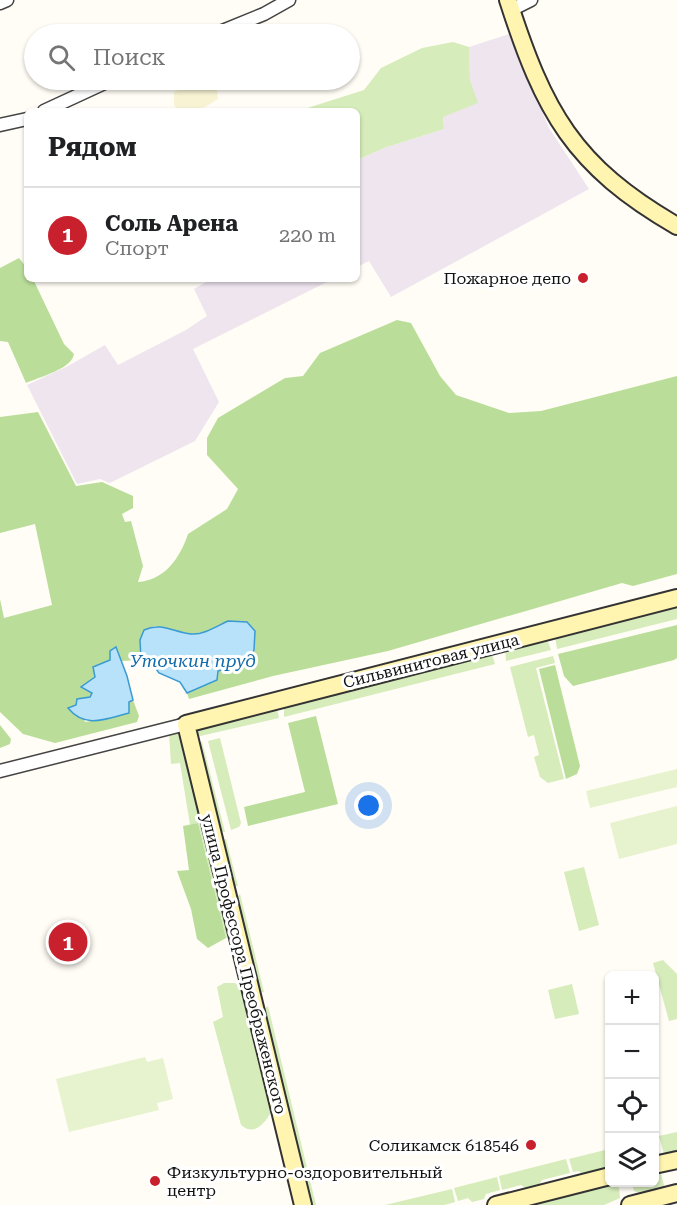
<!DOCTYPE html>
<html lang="ru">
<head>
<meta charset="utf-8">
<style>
  body { margin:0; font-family:"Roboto Serif",serif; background:#f2f2f2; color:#202124 }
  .controls { position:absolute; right:18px; bottom:18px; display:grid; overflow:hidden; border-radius:9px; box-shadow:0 2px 4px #0004 }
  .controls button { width:54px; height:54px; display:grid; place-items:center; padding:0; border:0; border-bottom:2px solid #e0e0e0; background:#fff; color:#202124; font:30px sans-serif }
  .you { position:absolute; left:369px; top:806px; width:21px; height:21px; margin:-15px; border:4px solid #fff; border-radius:50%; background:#1a73e8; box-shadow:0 0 0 9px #1a73e833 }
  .badge { display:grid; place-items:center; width:39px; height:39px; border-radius:50%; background:#c8212d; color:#fff; font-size:20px; font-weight:700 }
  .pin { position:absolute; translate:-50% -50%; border:3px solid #fff; box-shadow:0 2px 6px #0006 }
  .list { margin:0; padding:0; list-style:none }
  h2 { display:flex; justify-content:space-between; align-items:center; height:78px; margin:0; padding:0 24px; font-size:26px }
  h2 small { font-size:20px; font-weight:400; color:#757577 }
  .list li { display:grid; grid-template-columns:39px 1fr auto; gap:18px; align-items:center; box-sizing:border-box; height:96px; padding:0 24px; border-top:2px solid #e0e0e0 }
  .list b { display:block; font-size:22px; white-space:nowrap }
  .list p { margin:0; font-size:20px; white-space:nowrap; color:#757577 }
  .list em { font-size:20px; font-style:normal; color:#757577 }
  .icon { flex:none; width:33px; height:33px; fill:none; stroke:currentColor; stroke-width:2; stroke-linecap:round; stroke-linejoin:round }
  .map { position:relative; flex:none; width:677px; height:1205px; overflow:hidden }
  .search { position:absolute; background:#fff; box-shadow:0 2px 4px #0004; left:24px; top:24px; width:336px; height:66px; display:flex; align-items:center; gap:15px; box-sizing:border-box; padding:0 21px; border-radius:33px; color:#757577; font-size:22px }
  .panel { position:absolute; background:#fff; box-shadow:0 2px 4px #0004; left:24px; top:108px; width:336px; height:174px; border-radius:9px }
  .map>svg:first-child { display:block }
  .industrial { fill:#eee5ef }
  .farmland { fill:#f7f3d3 }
  .green { fill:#d6ecbb }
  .forest { fill:#bade9a }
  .pitch { fill:#e7f3ce }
  .water { fill:#b7e2f9; stroke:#3a9ad3; stroke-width:1.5 }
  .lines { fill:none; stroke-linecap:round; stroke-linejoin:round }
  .street-casing { stroke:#444; stroke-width:15 }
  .secondary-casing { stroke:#333; stroke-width:20 }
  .street { stroke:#fff; stroke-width:12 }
  .secondary { stroke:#fff4b0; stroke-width:16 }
  .poi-dot { fill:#c8212d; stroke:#fff; stroke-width:2 }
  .labels { text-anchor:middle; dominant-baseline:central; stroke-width:6; stroke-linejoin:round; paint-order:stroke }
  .poi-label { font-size:16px; fill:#111; stroke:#fff; text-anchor:end }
  .street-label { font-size:16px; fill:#111; stroke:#fff }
  .water-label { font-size:18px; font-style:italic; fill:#136baa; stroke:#fff }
</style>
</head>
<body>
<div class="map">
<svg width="677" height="1205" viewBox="0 0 677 1205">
  <rect width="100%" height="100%" fill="#fffdf5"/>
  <g class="industrial">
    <polygon points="509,34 549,128 589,189 391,297 369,261 357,267 357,160 384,148 444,129 443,117 477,103 470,80 469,47"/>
    <polygon points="211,279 333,279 193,349 219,402 195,441 110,483 100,479 77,484 27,385 68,366 105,345 118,365 186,330 207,316 194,289"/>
  </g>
  <polygon class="farmland" points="201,80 211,82 217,90 218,99 205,107 179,111 174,105 174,92"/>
  <g class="green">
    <polygon points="453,42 469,47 470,80 478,103 443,117 444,129 384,148 357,160 357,111 298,111 364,90 381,68 422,48"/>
    <polygon points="677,602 677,619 557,649 555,636"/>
    <polygon points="547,639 551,650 506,661 505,648"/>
    <polygon points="492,654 495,664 284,717 284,705"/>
    <polygon points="553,656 555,663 536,668 564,779 548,783 540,777 534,757 539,755 534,735 528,737 510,667"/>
    <polygon points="277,709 279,718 196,737 200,725"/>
    <polygon points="178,731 185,747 230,932 226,938 198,823 190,825 180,763 171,764 169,734"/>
    <polygon points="220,738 241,823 239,827 231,830 208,741"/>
    <polygon points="202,742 225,832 219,831 199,743"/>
    <polygon points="226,839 238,886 233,886 221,841"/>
    <polygon points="584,867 599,925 579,931 564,872"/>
    <polygon points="240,894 264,992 259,992 236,898"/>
    <polygon points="663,960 677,974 677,1019 669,1021 653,963"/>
    <path d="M 224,983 L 235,983 L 243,988 L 274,1107 C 267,1120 256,1138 241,1125 L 213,1022 L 223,1017 L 217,987 Z"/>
    <polygon points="572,984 579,1014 555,1019 548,990"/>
    <polygon points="268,1006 316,1205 310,1205 263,1010"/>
    <polygon points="677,1132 677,1151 664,1154 659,1136"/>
    <polygon points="609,1149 608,1167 582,1174 579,1171 573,1172 569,1159"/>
    <polygon points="566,1159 570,1173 542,1180 539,1185 525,1188 521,1185 502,1190 499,1176"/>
    <polygon points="660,1170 665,1189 643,1194 634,1191 632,1183 654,1182 655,1171"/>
    <polygon points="497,1177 500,1190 486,1194 484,1199 472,1202 468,1198 458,1201 454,1188"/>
    <polygon points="613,1183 619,1188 620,1198 604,1205 521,1205"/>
    <polygon points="452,1189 455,1202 444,1205 385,1205"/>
  </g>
  <g class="forest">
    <path d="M 19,258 L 27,268 L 27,279 L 33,279 L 64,344 L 74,354 C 72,369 39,377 26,383 L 8,342 L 0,341 L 0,268 Z"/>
    <path d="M 397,320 L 411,323 L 440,376 L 456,395 L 509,413 L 541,411 L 677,376 L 677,574 L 633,586 L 622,583 L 388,651 L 273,676 L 189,699 L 187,693 L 217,680 L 218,671 L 249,661 L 254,650 L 255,631 L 247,622 L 228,621 L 208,631 L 192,634 L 154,626 L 140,639 L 141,660 L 122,661 L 116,648 L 107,663 L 98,664 L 95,677 L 81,687 L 92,693 L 90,697 L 77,699 L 85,722 L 129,713 L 129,702 L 133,700 L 139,716 L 137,722 L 55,743 L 23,734 L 0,712 L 0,599 L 4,618 L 52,605 L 35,524 L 0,533 L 0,417 L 38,412 L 76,486 L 102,482 L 133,496 L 133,508 L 122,514 L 125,522 L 131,521 L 143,566 L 138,582 C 165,580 180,558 188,534 L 227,509 L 238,489 L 207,455 L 207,438 L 218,418 L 285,378 L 303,376 L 320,353 Z"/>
    <polygon points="677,625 677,658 674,660 573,686 564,676 558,654"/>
    <polygon points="555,665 580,766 577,774 566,779 539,669"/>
    <polygon points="316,716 338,804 248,826 244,807 305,792 288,723"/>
    <polygon points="0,725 11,739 10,744 0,748"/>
    <polygon points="198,823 226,938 208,948 197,939 191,909 177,871 189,870 183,826"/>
  </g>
  <g class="pitch">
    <polygon points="677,769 677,787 590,808 586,791"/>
    <polygon points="677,806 677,844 619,859 610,823"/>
    <polygon points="145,1057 147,1062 163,1058 173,1099 157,1103 159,1110 69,1132 56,1079"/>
  </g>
  <g class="water">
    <path d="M 228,621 L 247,622 L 255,631 L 254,650 L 249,661 L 218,671 L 217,680 L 187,693 L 180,682 L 159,673 L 149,660 L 141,660 L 140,640 L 144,630 C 161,622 173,632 191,634 C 204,635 217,626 228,621 Z"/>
    <path d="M 116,647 L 127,676 L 133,700 L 129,702 L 129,713 C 106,719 85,729 68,708 L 76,705 L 77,699 L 90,697 L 92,693 L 81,687 L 95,677 L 93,667 L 110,660 L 110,651 Z"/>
  </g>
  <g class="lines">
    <g class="street-casing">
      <g id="street">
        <polyline points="0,3 7,0"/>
        <polyline points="511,10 531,0"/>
        <polyline points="215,34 264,14 289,0"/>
        <polyline points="44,111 111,80"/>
        <polyline points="0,125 27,119"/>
        <polyline points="0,771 186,724"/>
      </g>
    </g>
    <g class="secondary-casing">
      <g id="secondary">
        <path d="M 508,0 C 544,112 573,166 677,226"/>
        <polyline points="654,1165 677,1160"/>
        <polyline points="303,1205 186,724 677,598"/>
        <polyline points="496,1205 610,1176"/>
        <polyline points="630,1205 677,1193"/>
      </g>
    </g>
    <use href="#street" class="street"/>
    <use href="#secondary" class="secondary"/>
  </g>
  <g class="poi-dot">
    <circle cx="583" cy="278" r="6"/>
    <circle cx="531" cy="1145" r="6"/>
    <circle cx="155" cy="1181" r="6"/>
  </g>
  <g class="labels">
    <g class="poi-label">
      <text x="571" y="278">Пожарное депо</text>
      <text x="519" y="1145">Соликамск 618546</text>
      <text x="167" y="1172" text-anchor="start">Физкультурно-оздоровительный<tspan x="167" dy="18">центр</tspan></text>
    </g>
    <g class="street-label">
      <text transform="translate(431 661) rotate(-14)">Сильвинитовая улица</text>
      <text transform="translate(244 964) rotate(76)">улица Профессора Преображенского</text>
    </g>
    <g class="water-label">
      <text x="193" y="660">Уточкин пруд</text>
    </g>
  </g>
</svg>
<div class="controls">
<button>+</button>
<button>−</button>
<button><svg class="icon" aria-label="locate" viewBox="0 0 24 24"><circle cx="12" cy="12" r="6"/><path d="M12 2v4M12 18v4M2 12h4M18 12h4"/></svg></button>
<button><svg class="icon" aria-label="layers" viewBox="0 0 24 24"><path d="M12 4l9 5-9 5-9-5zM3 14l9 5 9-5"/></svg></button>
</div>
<div class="you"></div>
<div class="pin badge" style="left:68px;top:942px">1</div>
<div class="search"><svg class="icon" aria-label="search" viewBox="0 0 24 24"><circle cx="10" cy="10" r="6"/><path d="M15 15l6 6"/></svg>Поиск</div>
<section class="panel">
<h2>Рядом<small></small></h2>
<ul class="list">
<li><span class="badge">1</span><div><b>Соль Арена</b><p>Спорт</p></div><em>220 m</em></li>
</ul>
</section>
</div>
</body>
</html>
